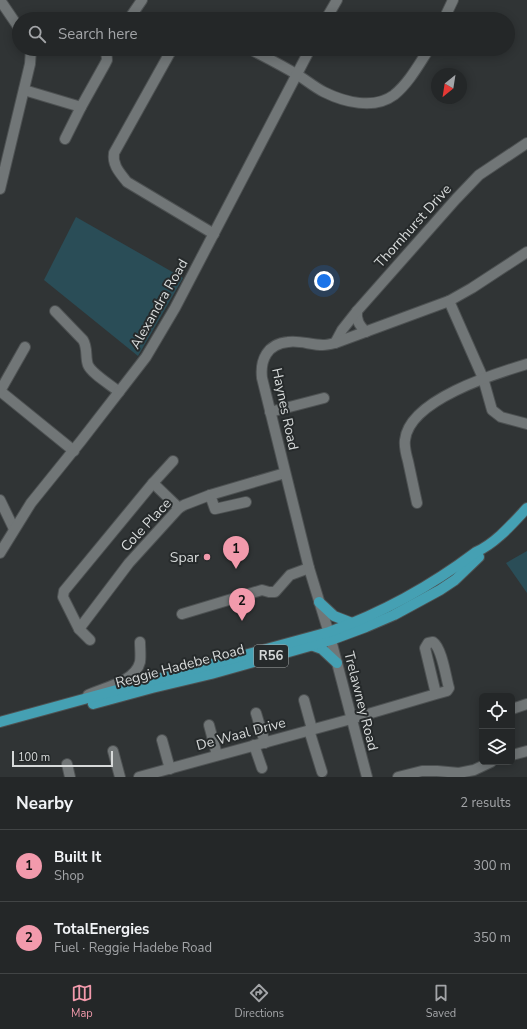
<!DOCTYPE html>
<html lang="en">
<head>
<meta charset="utf-8">
<style>
  body { margin:0; font-family:"Nunito Sans",sans-serif; background:#2c2f30; color:#f1f3f6 }
  .controls { position:absolute; right:12px; bottom:12px; display:grid; overflow:hidden; border-radius:6px; box-shadow:0 2px 10px #0003 }
  .controls button { width:36px; height:36px; display:grid; place-items:center; padding:0; border:0; border-bottom:1px solid #414445; background:#242728; color:#f1f3f6; font:20px sans-serif }
  .compass { position:absolute; left:431px; top:68px; width:36px; height:36px; border-radius:50%; background:#242728; box-shadow:0 2px 10px #0003; rotate:210deg }
  .scale { position:absolute; left:12px; bottom:10px; width:101px; box-sizing:border-box; padding-left:4px; border:2px solid #d7dada; border-top:0; font-size:11px; line-height:14px; white-space:nowrap; color:#d7dada; -webkit-text-stroke:3px #262a2b; paint-order:stroke }
  .you { position:absolute; left:324px; top:281px; width:14px; height:14px; margin:-10px; border:3px solid #fff; border-radius:50%; background:#1a73e8; box-shadow:0 0 0 6px #1a73e833 }
  .badge { display:grid; place-items:center; width:26px; height:26px; border-radius:50%; background:#f29aac; color:#111; font-size:13px; font-weight:700 }
  .pin { position:absolute; translate:-50% -33px; filter:drop-shadow(0 1px 2px #0008) }
  .pin::after { content:''; position:absolute; top:21px; width:14px; height:12px; background:inherit; clip-path:polygon(0 0,100% 0,50% 100%) }
  .list { margin:0; padding:0; list-style:none }
  h2 { display:flex; justify-content:space-between; align-items:center; height:52px; margin:0; padding:0 16px; font-size:17px }
  h2 small { font-size:13px; font-weight:400; color:#a3a5a8 }
  .list li { display:grid; grid-template-columns:26px 1fr auto; gap:12px; align-items:center; box-sizing:border-box; height:72px; padding:0 16px; border-top:1px solid #414445 }
  .list b { display:block; font-size:15px; white-space:nowrap }
  .list p { margin:0; font-size:13px; white-space:nowrap; color:#a3a5a8 }
  .list em { font-size:13px; font-style:normal; color:#a3a5a8 }
  .icon { flex:none; width:22px; height:22px; fill:none; stroke:currentColor; stroke-width:2; stroke-linecap:round; stroke-linejoin:round }
  .map { position:relative; flex:none; width:527px; height:777px; overflow:hidden }
  .search { position:absolute; background:#242728; box-shadow:0 2px 10px #0003; left:12px; right:12px; top:12px; height:44px; display:flex; align-items:center; gap:10px; box-sizing:border-box; padding:0 14px; border-radius:22px; color:#a3a5a8; font-size:15px }
  .sheet { height:196px; background:#242728 }
  nav { display:flex; justify-content:space-around; align-items:center; box-sizing:border-box; height:56px; border-top:1px solid #414445; background:#242728; font-size:11px; color:#a3a5a8 }
  nav a { display:grid; justify-items:center; gap:2px }
  nav .on { color:#f29aac }
  .map>svg:first-child { display:block }
  .green { fill:#2a4d57 }
  .lines { fill:none; stroke-linecap:round; stroke-linejoin:round }
  .minor-casing { stroke:#4d5152; stroke-width:12 }
  .major-casing { stroke:#4d5152; stroke-width:12 }
  .minor { stroke:#717677; stroke-width:10 }
  .major { stroke:#45a0b3; stroke-width:10 }
  .poi-dot { fill:#f29aac; stroke:#262a2b; stroke-width:1.5 }
  .labels { text-anchor:middle; dominant-baseline:central; stroke-width:4; stroke-linejoin:round; paint-order:stroke }
  .shield { fill:#262a2b; stroke:#a2a5a6; stroke-width:1 }
  .shield-label { font-size:13px; font-weight:bold; fill:#d7dada }
  .street-label { font-size:14px; fill:#d7dada; stroke:#262a2b }
  .poi-label { font-size:14px; fill:#d7dada; stroke:#262a2b; text-anchor:end }
</style>
</head>
<body>
<div class="map">
<svg width="527" height="777" viewBox="0 0 527 777">
  <rect width="100%" height="100%" fill="#303435"/>
  <g class="green">
    <polygon points="76,217 183,278 138,356 44,280"/>
    <polygon points="527,551 527,593 506,563"/>
  </g>
  <g class="lines">
    <g class="minor-casing">
      <g id="minor">
        <polyline points="0,0 19,28"/>
        <polyline points="129,19 142,0"/>
        <polyline points="326,19 337,0"/>
        <polyline points="444,19 453,0"/>
        <path d="M 172,49 L 114,153 C 112,165 120,173 127,182 L 214,234"/>
        <path d="M 250,49 C 265,57 281,65 296,74 C 305,79 314,87 324,92 C 344,102 374,110 394,95 C 409,83 419,64 429,49"/>
        <polyline points="24,90 81,107"/>
        <polyline points="65,139 81,107 105,64 107,60 106,49"/>
        <polyline points="0,189 30,64 31,49"/>
        <polyline points="449,301 483,378 492,410 501,417 527,424"/>
        <path d="M 55,311 L 83,340 C 88,348 85,357 88,365 C 92,374 111,385 119,392"/>
        <path d="M 357,311 C 356,320 359,325 366,332"/>
        <polyline points="335,343 342,330 357,311 456,199 479,175 527,143"/>
        <polyline points="25,347 0,391 74,451"/>
        <polyline points="270,412 324,398"/>
        <polyline points="153,483 179,508"/>
        <polyline points="210,495 215,509 246,502"/>
        <polyline points="0,500 14,529"/>
        <path d="M 417,503 C 414,489 411,475 408,461 C 406,454 404,447 405,440 C 409,400 494,374 527,364"/>
        <polyline points="0,553 31,503 81,441 146,357 175,308 310,49"/>
        <polyline points="182,614 262,590 269,592 275,592 290,575 309,568"/>
        <polyline points="79,629 129,563 179,508 184,505 210,495 285,473"/>
        <polyline points="90,640 79,629 63,597 64,591 153,483 173,461"/>
        <path d="M 88,695 C 105,687 135,682 140,662 C 141,656 140,648 140,642"/>
        <polyline points="304,700 312,729"/>
        <polyline points="512,709 527,704"/>
        <polyline points="256,713 265,743"/>
        <polyline points="209,725 217,755"/>
        <polyline points="309,730 322,772"/>
        <polyline points="162,740 170,769"/>
        <polyline points="254,745 262,768"/>
        <polyline points="113,751 120,777"/>
        <polyline points="512,755 527,751"/>
        <polyline points="67,764 70,777"/>
        <path d="M 139,777 L 351,719 L 436,694 L 447,691 L 449,688 C 446,678 442,648 433,642 L 428,643 L 425,648 L 436,694"/>
        <path d="M 367,777 L 331,640 L 309,568 L 262,378 C 260,360 267,344 288,342 C 299,340 311,345 323,345 C 327,345 331,344 335,343 L 449,301 L 472,288 L 527,252"/>
        <polyline points="398,777 422,771 437,771 459,773 474,770 491,762"/>
      </g>
    </g>
    <g class="major-casing">
      <g id="major">
        <polyline points="319,602 334,616 352,623"/>
        <polyline points="311,645 322,649 337,663"/>
        <polyline points="93,704 152,688 211,674 331,640 366,627 394,615 440,590 455,580 479,557"/>
        <path d="M 0,722 L 329,632 C 382,613 431,586 476,552 C 496,543 512,524 527,508"/>
      </g>
    </g>
    <use href="#minor" class="minor"/>
    <use href="#major" class="major"/>
  </g>
  <circle class="poi-dot" cx="207" cy="557" r="4"/>
  <g class="labels">
    <rect class="shield" x="254" y="645" width="34" height="22" rx="3"/>
    <g class="shield-label">
      <text x="271" y="656">R56</text>
    </g>
    <g class="street-label">
      <text transform="translate(413 226) rotate(-48)">Thornhurst Drive</text>
      <text transform="translate(159 304) rotate(-60)">Alexandra Road</text>
      <text transform="translate(285 409) rotate(78)">Haynes Road</text>
      <text transform="translate(146 525) rotate(-47)">Cole Place</text>
      <text transform="translate(180 666) rotate(-15)">Reggie Hadebe Road</text>
      <text transform="translate(361 701) rotate(76)">Trelawney Road</text>
      <text transform="translate(241 734) rotate(-15)">De Waal Drive</text>
    </g>
    <g class="poi-label">
      <text x="199" y="557">Spar</text>
    </g>
  </g>
</svg>
<div class="controls">
<button><svg class="icon" aria-label="locate" viewBox="0 0 24 24"><circle cx="12" cy="12" r="6"/><path d="M12 2v4M12 18v4M2 12h4M18 12h4"/></svg></button>
<button><svg class="icon" aria-label="layers" viewBox="0 0 24 24"><path d="M12 4l9 5-9 5-9-5zM3 14l9 5 9-5"/></svg></button>
</div>
<svg class="compass" viewBox="-18 -18 36 36"><path d="M0-13l5 13h-10z" fill="#e53935"/><path d="M0 13l5-13h-10z" fill="#a3a5a8"/></svg>
<div class="scale">100 m</div>
<div class="you"></div>
<div class="pin badge" style="left:236px;top:569px">1</div>
<div class="pin badge" style="left:242px;top:621px">2</div>
<div class="search"><svg class="icon" aria-label="search" viewBox="0 0 24 24"><circle cx="10" cy="10" r="6"/><path d="M15 15l6 6"/></svg>Search here</div>
</div>
<section class="sheet">
<h2>Nearby<small>2 results</small></h2>
<ul class="list">
<li><span class="badge">1</span><div><b>Built It</b><p>Shop</p></div><em>300 m</em></li>
<li><span class="badge">2</span><div><b>TotalEnergies</b><p>Fuel · Reggie Hadebe Road</p></div><em>350 m</em></li>
</ul>
</section>
<nav>
<a class="on"><svg class="icon" aria-label="map" viewBox="0 0 24 24"><path d="M3 6l6-2 6 2 6-2v14l-6 2-6-2-6 2zM9 4v14M15 6v14"/></svg>Map</a>
<a><svg class="icon" aria-label="directions" viewBox="0 0 24 24"><path d="M12 3l9 9-9 9-9-9zM9 14v-3h6M13 9l2 2-2 2"/></svg>Directions</a>
<a><svg class="icon" aria-label="saved" viewBox="0 0 24 24"><path d="M7 4h10v16l-5-4-5 4z"/></svg>Saved</a>
</nav>
</body>
</html>
